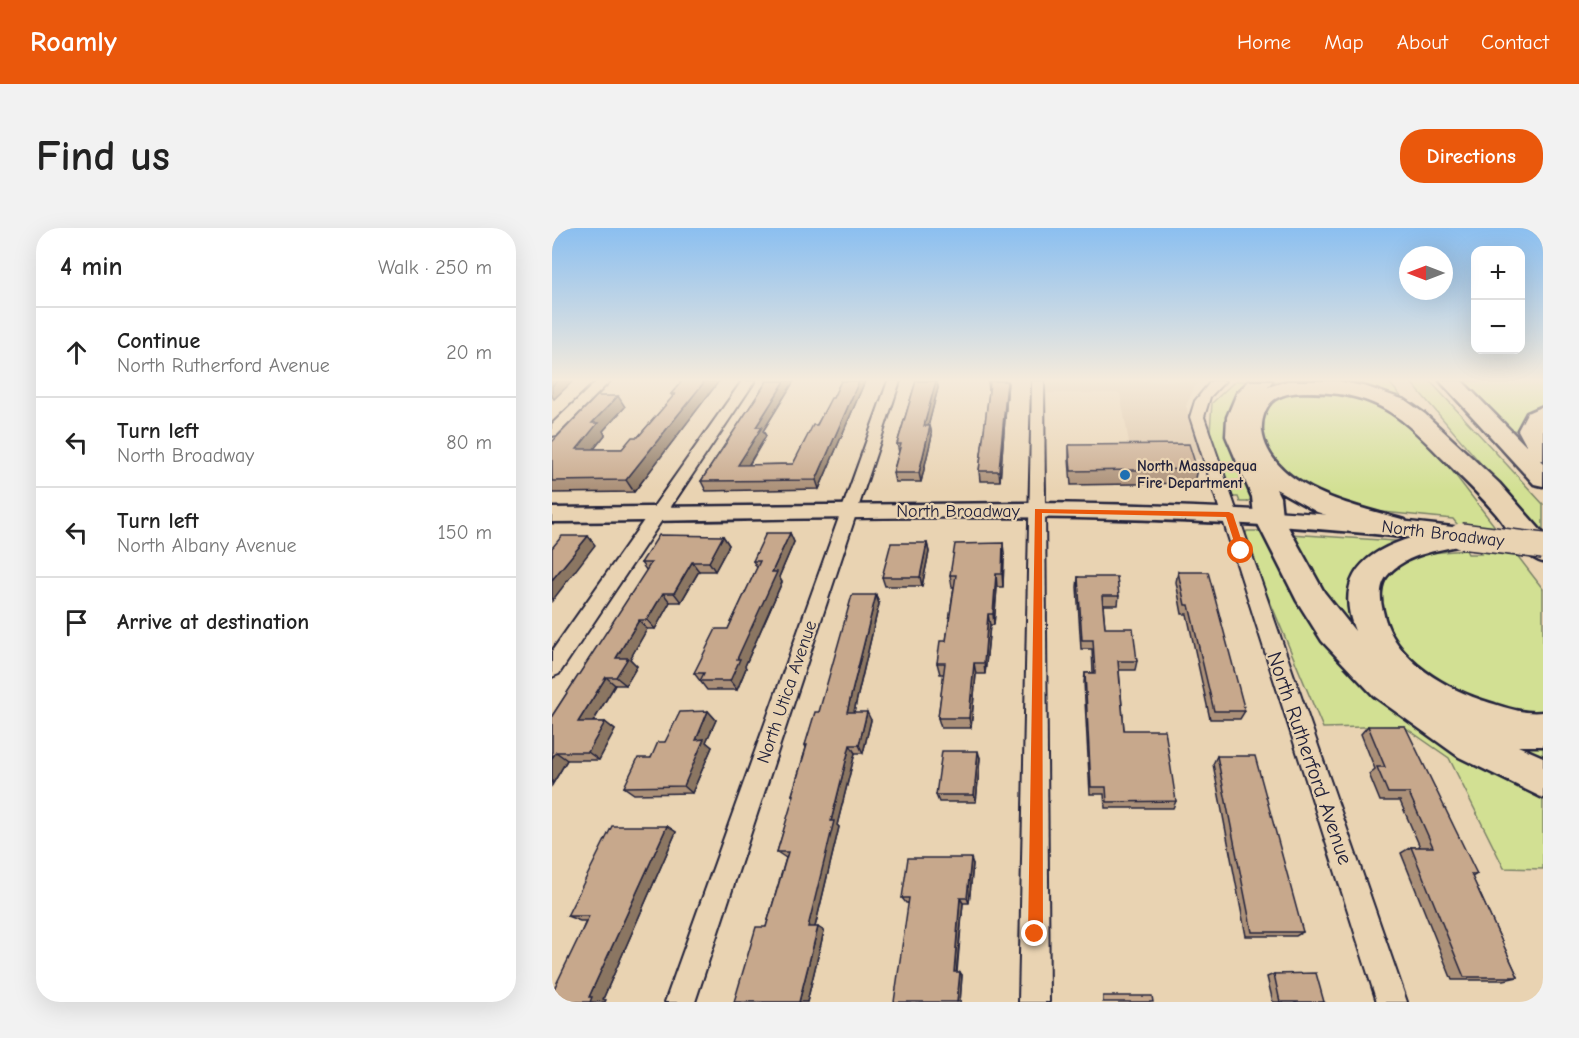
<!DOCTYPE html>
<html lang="en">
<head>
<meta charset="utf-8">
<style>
  body { margin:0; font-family:"Comic Neue",sans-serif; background:#f2f2f2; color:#222 }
  .controls { position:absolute; right:18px; top:18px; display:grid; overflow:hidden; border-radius:12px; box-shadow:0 6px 24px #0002 }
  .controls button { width:54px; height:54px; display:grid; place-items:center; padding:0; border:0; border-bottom:2px solid #e0e0e0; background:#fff; color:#222; font:30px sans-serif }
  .compass { position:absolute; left:847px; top:18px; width:54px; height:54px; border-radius:50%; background:#fff; box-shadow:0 6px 24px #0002; rotate:270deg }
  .stop { position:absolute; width:18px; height:18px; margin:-14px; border:4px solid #ea580c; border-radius:50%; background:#fff }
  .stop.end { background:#ea580c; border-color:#fff; box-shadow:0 2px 6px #0008 }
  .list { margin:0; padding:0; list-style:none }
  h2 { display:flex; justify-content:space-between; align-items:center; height:78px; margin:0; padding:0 24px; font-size:26px }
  h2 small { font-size:20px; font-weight:400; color:#767676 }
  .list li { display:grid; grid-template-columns:39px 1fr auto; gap:18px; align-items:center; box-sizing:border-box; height:90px; padding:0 24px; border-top:2px solid #e0e0e0 }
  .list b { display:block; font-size:22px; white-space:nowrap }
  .list p { margin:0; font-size:20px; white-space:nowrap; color:#767676 }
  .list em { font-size:20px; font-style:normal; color:#767676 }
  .icon { flex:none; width:33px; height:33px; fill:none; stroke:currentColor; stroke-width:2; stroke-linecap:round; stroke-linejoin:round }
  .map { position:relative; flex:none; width:991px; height:774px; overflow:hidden; border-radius:24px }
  header { display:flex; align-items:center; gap:36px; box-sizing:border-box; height:84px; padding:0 30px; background:#ea580c; color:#fff }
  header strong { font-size:28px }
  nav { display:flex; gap:33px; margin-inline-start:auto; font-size:21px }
  .intro { display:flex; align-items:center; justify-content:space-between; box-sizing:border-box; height:144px; padding:0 36px }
  h1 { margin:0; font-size:42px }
  .button { padding:15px 27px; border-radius:24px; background:#ea580c; color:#fff; font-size:21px; font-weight:700 }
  main { display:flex; gap:36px; padding:0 36px }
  aside { flex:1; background:#fff; border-radius:24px; box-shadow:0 6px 24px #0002 }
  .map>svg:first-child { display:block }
  .built { fill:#dbc3a5 }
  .green { fill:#d2e093; stroke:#7a8167; stroke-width:1.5 }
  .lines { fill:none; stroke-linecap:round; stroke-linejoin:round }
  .minor-casing { stroke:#22223b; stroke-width:4 }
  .secondary-casing { stroke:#22223b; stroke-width:5 }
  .motorway-casing { stroke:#22223b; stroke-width:5 }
  .minor { fill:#e9d3b2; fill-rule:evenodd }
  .secondary { fill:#e9d3b2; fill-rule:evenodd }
  .motorway { fill:#e9d3b2; fill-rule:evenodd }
  .secondary-bridge-casing { stroke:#22223b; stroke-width:28; stroke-linecap:butt }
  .secondary-bridge { stroke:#e9d3b2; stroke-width:25 }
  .wall { fill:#ab9078; stroke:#22223b; stroke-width:1.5 }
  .shaded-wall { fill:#8b7662; stroke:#22223b; stroke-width:1.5 }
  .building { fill:#c7a88c; stroke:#22223b; stroke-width:1.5 }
  .route { fill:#ea580c }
  .poi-dot { fill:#1f6fb2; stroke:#e9d3b2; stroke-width:2 }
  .labels { text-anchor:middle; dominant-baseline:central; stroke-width:4.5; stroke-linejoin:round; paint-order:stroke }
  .far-poi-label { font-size:15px; font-weight:bold; fill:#22223b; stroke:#e9d3b2; text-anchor:start }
  .street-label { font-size:18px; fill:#22223b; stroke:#e9d3b2 }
  .near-street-label { font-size:21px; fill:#22223b; stroke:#e9d3b2 }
</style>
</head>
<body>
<header>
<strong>Roamly</strong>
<nav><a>Home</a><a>Map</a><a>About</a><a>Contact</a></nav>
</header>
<div class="intro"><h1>Find us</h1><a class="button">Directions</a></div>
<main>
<aside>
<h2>4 min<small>Walk · 250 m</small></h2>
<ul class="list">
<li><svg class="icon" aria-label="ahead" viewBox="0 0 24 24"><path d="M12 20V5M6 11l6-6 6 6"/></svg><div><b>Continue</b><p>North Rutherford Avenue</p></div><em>20 m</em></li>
<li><svg class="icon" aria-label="left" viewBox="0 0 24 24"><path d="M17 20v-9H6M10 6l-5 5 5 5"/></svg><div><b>Turn left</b><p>North Broadway</p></div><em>80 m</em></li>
<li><svg class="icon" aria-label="left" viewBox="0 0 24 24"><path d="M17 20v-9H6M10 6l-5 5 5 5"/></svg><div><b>Turn left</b><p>North Albany Avenue</p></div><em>150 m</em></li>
<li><svg class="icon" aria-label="arrive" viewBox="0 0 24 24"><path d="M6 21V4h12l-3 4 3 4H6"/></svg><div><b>Arrive at destination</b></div></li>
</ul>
</aside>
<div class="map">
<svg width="991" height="774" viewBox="0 0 991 774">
  <rect width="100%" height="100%" fill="#e9d3b2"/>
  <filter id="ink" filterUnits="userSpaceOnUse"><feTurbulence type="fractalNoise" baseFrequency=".0167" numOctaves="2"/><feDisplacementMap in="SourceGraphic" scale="12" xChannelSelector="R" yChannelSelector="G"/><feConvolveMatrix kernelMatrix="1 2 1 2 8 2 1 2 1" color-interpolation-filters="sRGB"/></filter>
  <g filter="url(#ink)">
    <polygon class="built" points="491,153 650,153 643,158 634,178 650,231 580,231 568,165 491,165"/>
    <g class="green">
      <polygon points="683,153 699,153 679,176 678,205 702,270 695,274 688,274 686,269 679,269 658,204 660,175"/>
      <polygon points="716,153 836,153 857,178 814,162 703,162"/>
      <polygon points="858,153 878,153 991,276 991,302 985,301"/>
      <polygon points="908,153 991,153 991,176 976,185 968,203 958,202"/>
      <polygon points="743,161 821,170 874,209 991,361 991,490 934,485 836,421 818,378 830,339 854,327 914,322 916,326 929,326 901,291 811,282 776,272 742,255 715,225 706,193 716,171"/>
      <polygon points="695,303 711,303 745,368 991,559 991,641 952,640 897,530 851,498 771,500 704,340 693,307"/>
      <path d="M 738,306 L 858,314 C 805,328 782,359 811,410 C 815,418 819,427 825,434 C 847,458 877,479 906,494 C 928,505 967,510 991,511 L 991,541 C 894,503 794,438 751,340 C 746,329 739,317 738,306 Z"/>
    </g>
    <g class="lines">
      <g class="minor-casing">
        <g id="minor">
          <polygon points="45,153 58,153 5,207 0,208 0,196"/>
          <polygon points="190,153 203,153 7,446 0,449 0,423"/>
          <polygon points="336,153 348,153 143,774 113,774"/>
          <polygon points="480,153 492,153 497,774 467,774"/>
          <polygon points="659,153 673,153 658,169 652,189 855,774 825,774 638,189 643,173"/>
        </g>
      </g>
      <g class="secondary-casing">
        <path id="secondary" d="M 470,275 C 617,276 763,282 909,300 L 917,302 L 921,308 L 917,314 L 909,316 C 608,276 303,292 0,294 L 0,280 Z"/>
      </g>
      <g class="motorway-casing">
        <g id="motorway">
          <path d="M 697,153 L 720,153 L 716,159 L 735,153 L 786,153 L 815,159 L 853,172 L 873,186 L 947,255 L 991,305 L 991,334 C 971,329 958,303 945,287 C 929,268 911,251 894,234 C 857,197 833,169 777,165 C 760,164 738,162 723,171 C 713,178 709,192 710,203 C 718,261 807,279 853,292 L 857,299 L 853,306 L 843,308 L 833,306 L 765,284 L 724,261 L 728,269 L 730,288 L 772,364 L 803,403 C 779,342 823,318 874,306 C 889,302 904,297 919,301 L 924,308 L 919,315 C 892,322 854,324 835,348 C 827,357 828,372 831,383 C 841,433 897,463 942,476 C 958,481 973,486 991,484 L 991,518 L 966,518 L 991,529 L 991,570 L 907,529 L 822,468 L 770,413 L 745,373 L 702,288 L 700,269 L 674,208 L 675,189 L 685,165 Z"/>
          <polygon points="888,153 910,153 975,219 966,202 975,185 991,178 991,232 988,232 991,235 991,258 982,256"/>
        </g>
      </g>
      <use href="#minor" class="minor"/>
      <use href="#secondary" class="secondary"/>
      <use href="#motorway" class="motorway"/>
      <g class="secondary-bridge-casing">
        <polyline id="secondary-bridge" points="909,308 991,318"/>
      </g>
      <use href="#secondary-bridge" class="secondary-bridge"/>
    </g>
    <g class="wall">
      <polygon points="130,153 167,153 82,264 0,265 0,214 73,179 51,203 53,207 42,221 70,221 86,209 121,169 119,166"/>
      <polygon points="215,153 242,153 211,203 214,208 197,237 241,236 281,170 289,153 313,153 267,261 154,263 149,253"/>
      <polygon points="364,153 385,153 386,160 376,198 378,198 380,207 369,254 343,254 341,245 347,224 345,216"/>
      <polygon points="436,153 456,153 448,253 428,253 427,243 437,164"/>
      <polygon points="517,217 645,241 642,255 519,257 517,231"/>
      <polygon points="238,305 242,314 227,349 230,354 193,438 194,440 185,462 155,462 142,445 176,401 205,340 201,333"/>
      <polygon points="171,308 177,317 163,343 147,343 129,374 118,374 103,401 95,401 78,431 85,438 74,457 63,457 41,494 53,494 63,502 47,532 15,532 0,557 0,488 95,343 89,335"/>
      <polygon points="375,315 377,324 370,358 333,358 330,349"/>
      <polygon points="451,315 452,328 451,359 445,359 442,397 438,397 433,446 424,446 419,500 389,500 386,490 392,446 388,446 385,435 394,413 402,359 400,359 398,347"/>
      <polygon points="626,344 693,483 688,491 658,491 635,386 630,386 624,354"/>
      <polygon points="526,349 567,368 566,377 551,377 553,400 585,433 583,442 567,442 572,502 624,573 621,580 553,580 552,566 538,566 532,454 533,445 541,445 540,421 529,421 525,359"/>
      <polygon points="324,367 327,376 302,484 319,492 311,525 303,525 285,597 287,599 263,699 272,703 255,774 182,774 214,699 234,630 225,624 242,570 240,567 254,520 253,517 267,484"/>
      <polygon points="156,483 164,492 154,514 160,519 140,565 82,566 72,559 113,514"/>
      <polygon points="816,498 925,646 920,649 966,749 952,752 900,752 849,625 859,619 868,619 848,573 828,573 817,546 823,541 809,506"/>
      <polygon points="665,528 751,704 744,708 694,708 661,536"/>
      <polygon points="428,530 424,574 387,574 384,567"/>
      <polygon points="115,598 124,604 51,771 54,772 0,774 34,693 28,693 15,688"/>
      <polygon points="421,636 417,675 411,675 405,744 410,747 408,774 356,675 354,675 350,670"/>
      <polygon points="722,746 772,774 721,774 715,749"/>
    </g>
    <g class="shaded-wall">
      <polygon points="5,153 21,153 2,171 0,168 0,158"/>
      <polygon points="153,153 167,153 82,264 74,252"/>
      <polygon points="233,153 242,153 211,203 214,208 191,246 186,237 204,199"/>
      <polygon points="307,153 313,153 267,261 264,252"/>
      <polygon points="382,153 385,153 386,160 374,207 372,198"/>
      <polygon points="455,153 456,153 448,253 447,243"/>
      <polygon points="66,168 73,179 51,203 53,207 33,232 25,221 40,195"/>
      <polygon points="378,198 380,207 369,254 367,245"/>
      <polygon points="238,305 242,314 227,349 230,354 193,438 194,440 185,462 178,453 185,431 220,344"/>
      <polygon points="36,308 43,317 0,373 0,352"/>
      <polygon points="171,308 177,317 163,343 157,334"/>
      <polygon points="375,315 377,324 370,358 368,349"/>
      <polygon points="451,315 452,328 451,359 450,346"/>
      <polygon points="140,334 147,343 129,374 122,365"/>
      <polygon points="444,346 445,359 442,397 441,386"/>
      <polygon points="111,365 118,374 103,401 95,392"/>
      <polygon points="324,367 327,376 300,492 295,484"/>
      <polygon points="436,386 438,397 433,446 432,435"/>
      <polygon points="87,392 95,401 78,431 85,438 74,457 64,449 64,430"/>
      <polygon points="422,435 424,446 419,500 417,490"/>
      <polygon points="54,449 63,457 36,502 26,494"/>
      <polygon points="156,483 164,492 154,514 160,519 140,565 132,558 144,512"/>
      <polygon points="315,484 319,492 311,525 307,517"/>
      <polygon points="53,494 63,502 47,532 36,524"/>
      <polygon points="298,517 303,525 285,597 287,599 262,703 256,699 279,593"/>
      <polygon points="426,523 428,530 424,574 422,567"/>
      <polygon points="4,524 15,532 0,557 0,530"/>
      <polygon points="115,598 124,604 51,771 54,772 53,774 38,774 37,769"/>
      <polygon points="419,630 421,636 417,675 415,670"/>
      <polygon points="408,670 411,675 404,747 402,744"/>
      <polygon points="266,699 272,703 255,774 247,774"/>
      <polygon points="408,744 410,747 408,774 405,774"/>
    </g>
    <g class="building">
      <polygon points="0,153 5,153 0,158"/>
      <polygon points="130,153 153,153 74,252 0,253 0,214 45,168 66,168 40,195 46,195 25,221 70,221 80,209 86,209 123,166 119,166"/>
      <polygon points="215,153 233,153 204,199 210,199 186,237 241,236 261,197 265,197 279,170 281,170 289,153 307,153 264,252 149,253"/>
      <polygon points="364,153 384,153 372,198 378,198 367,245 341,245 349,216 345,216"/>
      <polygon points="436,153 455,153 447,243 427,243 438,155 436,155"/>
      <polygon points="637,216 645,241 519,243 517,217"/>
      <polygon points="214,305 238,305 220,344 225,344 185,431 188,431 178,453 148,453 152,445 142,445 164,401 176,401 208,333 201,333"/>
      <polygon points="107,307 171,308 157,334 140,334 122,365 111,365 95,392 87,392 64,430 76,430 64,449 54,449 26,494 53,494 36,524 4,524 0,530 0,488 99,335 89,335"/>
      <polygon points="10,308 36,308 0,352 0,320"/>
      <polygon points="339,315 375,315 368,349 330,349"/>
      <polygon points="451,315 450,346 444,346 441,386 436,386 432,435 422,435 417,490 386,490 393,435 385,435 388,413 394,413 404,347 398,347 403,316"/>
      <polygon points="626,344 656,344 693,483 662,483 637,377 633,377"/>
      <polygon points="526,349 565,349 567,368 550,368 553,400 581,400 585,433 566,433 572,502 613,502 624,573 555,574 554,559 539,559 533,445 543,445 541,412 530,412"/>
      <polygon points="300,367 324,367 295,484 315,484 307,517 298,517 279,593 282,593 256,699 266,699 247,774 182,774 204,699 214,699 236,624 225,624 242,567 240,567 255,517 253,517 263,484 267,484"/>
      <polygon points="156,483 144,512 152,511 132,558 72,559 86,530 99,530 106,514 113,514 128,484"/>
      <polygon points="816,498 853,498 925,646 919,646 966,749 912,749 859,619 881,619 857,565 836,565 825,539 833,539"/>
      <polygon points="390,523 426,523 422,567 384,567"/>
      <polygon points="665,528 703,528 751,704 700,704"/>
      <polygon points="60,598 115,598 37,769 40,769 38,774 0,774 0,765 37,688 15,688"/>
      <polygon points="356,630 419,630 415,670 408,670 402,744 408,744 405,774 342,774 357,670 350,670"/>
      <polygon points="764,745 772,774 728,774 722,746"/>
      <polygon points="551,768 600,768 601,774 551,774"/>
    </g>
  </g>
  <linearGradient id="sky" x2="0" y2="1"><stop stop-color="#8bbff0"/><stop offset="0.58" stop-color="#f5ebdc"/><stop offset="1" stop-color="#f5ebdc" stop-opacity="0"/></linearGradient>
  <rect width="991" height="262" fill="url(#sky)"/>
  <polygon class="route" points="483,281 677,284 681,286 693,323 689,326 685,323 674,289 490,285 491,706 488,711 483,713 478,711 476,706"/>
  <circle class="poi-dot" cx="573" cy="247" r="6"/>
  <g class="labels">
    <g class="far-poi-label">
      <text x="585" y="238">North Massapequa<tspan x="585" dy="17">Fire Department</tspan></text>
    </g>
    <g class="street-label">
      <text x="406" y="283">North Broadway</text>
      <text transform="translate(891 306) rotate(7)">North Broadway</text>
      <text transform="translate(235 464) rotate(-71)">North Utica Avenue</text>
    </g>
    <g class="near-street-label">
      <text transform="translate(758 530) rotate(71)">North Rutherford Avenue</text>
    </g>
  </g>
</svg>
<div class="controls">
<button>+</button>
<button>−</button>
</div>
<svg class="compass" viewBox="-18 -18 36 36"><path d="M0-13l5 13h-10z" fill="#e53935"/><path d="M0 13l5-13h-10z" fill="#767676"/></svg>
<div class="stop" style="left:689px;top:323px"></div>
<div class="stop end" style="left:483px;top:706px"></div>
</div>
</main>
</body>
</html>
